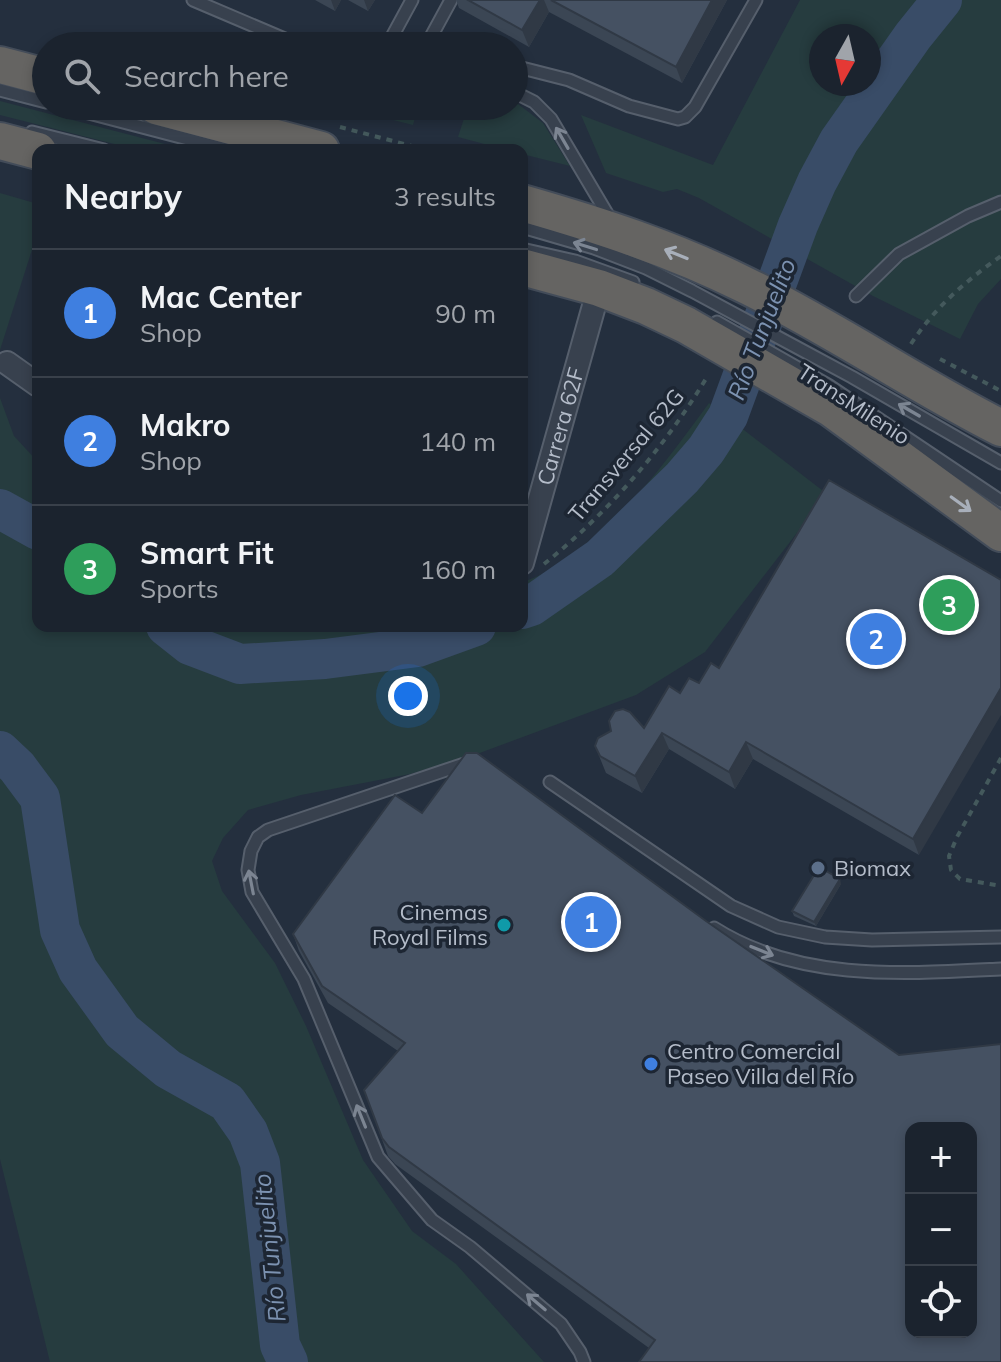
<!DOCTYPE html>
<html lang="en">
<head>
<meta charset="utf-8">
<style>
  body { margin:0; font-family:Mulish,sans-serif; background:#282f3a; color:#f1f3f6 }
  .controls { position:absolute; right:24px; bottom:24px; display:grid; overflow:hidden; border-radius:16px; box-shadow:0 4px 12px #0003 }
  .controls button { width:72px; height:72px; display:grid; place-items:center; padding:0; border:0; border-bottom:2px solid #39404a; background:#1b232e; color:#f1f3f6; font:40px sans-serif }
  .compass { position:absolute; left:809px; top:24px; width:72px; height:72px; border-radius:50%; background:#1b232e; box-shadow:0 4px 12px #0003; rotate:188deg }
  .you { position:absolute; left:408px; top:696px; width:28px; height:28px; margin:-20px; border:6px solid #fff; border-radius:50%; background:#1a73e8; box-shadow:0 0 0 12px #1a73e833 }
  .badge { display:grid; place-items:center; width:52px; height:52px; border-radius:50%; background:#1a73e8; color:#fff; font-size:26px; font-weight:700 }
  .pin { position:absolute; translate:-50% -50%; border:4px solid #fff; box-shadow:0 2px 8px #0006 }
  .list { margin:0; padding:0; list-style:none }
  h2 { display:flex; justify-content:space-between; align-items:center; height:104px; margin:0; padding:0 32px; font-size:34px }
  h2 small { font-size:26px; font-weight:400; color:#a0a4aa }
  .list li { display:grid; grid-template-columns:52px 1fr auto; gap:24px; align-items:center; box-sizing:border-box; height:128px; padding:0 32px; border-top:2px solid #39404a }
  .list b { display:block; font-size:30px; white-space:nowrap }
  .list p { margin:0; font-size:26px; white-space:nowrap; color:#a0a4aa }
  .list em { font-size:26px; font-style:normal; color:#a0a4aa }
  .icon { flex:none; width:44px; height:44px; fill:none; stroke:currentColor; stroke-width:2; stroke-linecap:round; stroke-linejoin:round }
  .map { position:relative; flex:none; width:1001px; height:1362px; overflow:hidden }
  .search { position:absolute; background:#1b232e; box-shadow:0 4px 12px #0003; left:32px; top:32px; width:496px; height:88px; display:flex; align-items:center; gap:20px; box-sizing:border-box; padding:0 28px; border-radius:44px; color:#a0a4aa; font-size:30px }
  .panel { position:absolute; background:#1b232e; box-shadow:0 4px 12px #0003; left:32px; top:144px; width:496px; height:488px; border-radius:16px }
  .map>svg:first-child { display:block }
  .green { fill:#263c3f; fill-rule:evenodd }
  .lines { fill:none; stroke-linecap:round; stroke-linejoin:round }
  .river { stroke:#394c67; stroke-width:40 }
  .service-casing { stroke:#565f6c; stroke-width:15 }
  .minor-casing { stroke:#565f6c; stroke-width:26 }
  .trunk-casing { stroke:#434c59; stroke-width:40 }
  .path { stroke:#44595c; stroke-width:4; stroke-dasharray:6 6; stroke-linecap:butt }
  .service { stroke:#38414e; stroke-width:11 }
  .minor { stroke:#38414e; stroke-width:22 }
  .trunk { stroke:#656462; stroke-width:36 }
  .wall { fill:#3b4654 }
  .shaded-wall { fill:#303945 }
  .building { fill:#455162; stroke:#303945; stroke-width:2; fill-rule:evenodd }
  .oneway { stroke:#7c8592 }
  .oneway2 { stroke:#a8afba }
  .service-dot { fill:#5c6f8a; stroke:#1d2633; stroke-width:3 }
  .culture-dot { fill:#0f9aa8; stroke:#1d2633; stroke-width:3 }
  .shop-dot { fill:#3f7fe0; stroke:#1d2633; stroke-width:3 }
  .labels { text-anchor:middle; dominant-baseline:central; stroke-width:7; stroke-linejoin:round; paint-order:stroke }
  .street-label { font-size:22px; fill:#b4bcc9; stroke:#1d2633 }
  .poi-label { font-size:22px; fill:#b4bcc9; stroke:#1d2633; text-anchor:start }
  .water-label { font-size:24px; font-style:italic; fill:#7c92b1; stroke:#1d2633 }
</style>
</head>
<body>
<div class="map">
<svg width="1001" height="1362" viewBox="0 0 1001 1362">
  <rect width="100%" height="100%" fill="#242f3e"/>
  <g class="green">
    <path d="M 800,0 L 1001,0 L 1001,279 L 978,304 L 960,339 L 873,296 L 699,198 L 677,189 L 663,192 L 606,173 L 581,115 L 713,165 ZM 821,36 L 869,36 L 869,84 L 821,84 Z"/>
    <polygon points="0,101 188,150 138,150 0,115"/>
    <polygon points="514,101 543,123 570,166 522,154 522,150 507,150 458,137 468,106 514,106"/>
    <polygon points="337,106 418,106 413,125"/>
    <polygon points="0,193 38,204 38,231 0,350"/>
    <path d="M 0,398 L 14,436 L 38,462 L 38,626 L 522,626 L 522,582 C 541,577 555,566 571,555 C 629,514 667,460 709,403 L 827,494 L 705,652 L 636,695 L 477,754 L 410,774 L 301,795 L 248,810 L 223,838 L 212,861 L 222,891 L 275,963 L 306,1026 L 363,1160 L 412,1231 L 456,1264 L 544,1362 L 50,1362 L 0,1159 Z"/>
  </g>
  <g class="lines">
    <g class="river">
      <polyline points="0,509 38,530"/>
      <polyline points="522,609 531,606 600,558 682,478 706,450 728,416 798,225 817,182 839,141 913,36 942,0"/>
      <polyline points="166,626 190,645 240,664 325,659 418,647 476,626"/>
      <polyline points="0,751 17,767 40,798 60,930 78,970 122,1031 168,1069 227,1102 248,1132 260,1163 280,1345 288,1362"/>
    </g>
    <g class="service-casing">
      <g id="service">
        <polyline points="193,0 301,46"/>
        <polyline points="387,46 412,0"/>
        <polyline points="426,46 451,0"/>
        <polyline points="514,66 569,80 629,106 678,119 685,117 695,107 756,0"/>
        <polyline points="0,90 46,102"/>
        <polyline points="514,92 534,102 551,119 612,222"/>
        <polyline points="62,106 230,150"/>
        <polyline points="32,132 104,150"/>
        <polyline points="522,227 594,248 646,268 692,291 852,377 1001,463"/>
        <polyline points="522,249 575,261 633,282"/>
        <polyline points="856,296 899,254 968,216 1001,202"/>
        <polyline points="717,322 828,385 1001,501"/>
        <polyline points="467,763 268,830 258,837 251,851 248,870 252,892 304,979 378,1157 432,1220 470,1247 561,1324 580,1352 584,1362"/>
        <polyline points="550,782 731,906 778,927 825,937 872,940 1001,937"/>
        <path d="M 714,928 C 799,982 905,974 1001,969"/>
      </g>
    </g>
    <g class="minor-casing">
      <g id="minor">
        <polyline points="7,363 38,385"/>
        <path id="s1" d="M 522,563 L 599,288"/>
      </g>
    </g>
    <g class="trunk-casing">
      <g id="trunk">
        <polyline points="0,65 46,77"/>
        <polyline points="156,106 321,150"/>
        <polyline points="0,141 38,151"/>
        <path d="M 522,203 C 599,225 673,249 745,285 C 833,328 914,384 1001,428"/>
        <polyline points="522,267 599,288 646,306 686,325 832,409 1001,533"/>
      </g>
    </g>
    <g class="path">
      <polyline points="340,127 427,150"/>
      <path d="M 911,344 C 934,308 967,280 1001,256"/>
      <polyline points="940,359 1001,391"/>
      <path d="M 544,564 C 609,512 664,448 707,377"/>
      <polyline points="1001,758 957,837 949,856 951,870 960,879 1001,886"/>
    </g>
    <use href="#service" class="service"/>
    <use href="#minor" class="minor"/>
    <use href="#trunk" class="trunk"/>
  </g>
  <g class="wall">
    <polygon points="315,0 341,0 335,11"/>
    <polygon points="348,0 375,0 368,11"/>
    <polygon points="456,0 727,0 682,83 549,12 529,47 459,8"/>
    <polygon points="829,480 919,855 753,759 735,789 669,749 642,793 606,773 595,746 644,728 680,693 699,683 719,668"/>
    <polygon points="422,813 706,921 899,1055 649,1348 395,1164 388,1156 364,1090 398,1051 328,1003 299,951 293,934"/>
    <polygon points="841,884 816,926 794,916 792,911"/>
  </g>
  <g class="shaded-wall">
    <polygon points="331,0 341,0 335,11"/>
    <polygon points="364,0 375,0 368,11"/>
    <polygon points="540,0 544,0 549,12 529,47 522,30"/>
    <polygon points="712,0 727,0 682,83 676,67"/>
    <polygon points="1001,688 1001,715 919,855 913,839"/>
    <polygon points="662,733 669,749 642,793 635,776"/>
    <polygon points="746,742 753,759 735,789 729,772"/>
    <polygon points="840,879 841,884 816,926 814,922"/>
  </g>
  <g class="building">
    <polygon points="468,0 540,0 522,30"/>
    <polygon points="551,0 712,0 676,67"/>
    <polygon points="829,480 1001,580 1001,688 913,839 746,742 729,772 662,733 635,776 600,756 595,746 598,738 611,731 609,721 615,711 623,709 630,712 644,728 669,686 680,693 689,678 699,683 711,663 719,668"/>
    <path d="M 466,753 L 477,753 L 706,921 L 899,1055 L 1001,1044 L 1001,1362 L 639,1362 L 655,1340 L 389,1147 L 382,1138 L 364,1090 L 405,1043 L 322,986 L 293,934 L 395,795 L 422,813 ZM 911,1128 L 971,1128 L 971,1332 L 911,1332 Z"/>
    <polygon points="819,867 840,879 814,922 792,911"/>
  </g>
  <defs><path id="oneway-shaft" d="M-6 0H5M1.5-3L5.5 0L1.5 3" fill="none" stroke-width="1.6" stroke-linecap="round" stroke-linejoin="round" transform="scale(2)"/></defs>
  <g class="oneway">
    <use href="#oneway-shaft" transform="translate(562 138) rotate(-120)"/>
    <use href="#oneway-shaft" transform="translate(585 246) rotate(-163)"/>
    <use href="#oneway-shaft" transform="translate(909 410) rotate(-150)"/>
    <use href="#oneway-shaft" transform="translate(251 882) rotate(-101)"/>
    <use href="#oneway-shaft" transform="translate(762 951) rotate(22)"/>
    <use href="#oneway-shaft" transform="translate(361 1116) rotate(-112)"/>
    <use href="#oneway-shaft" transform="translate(536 1302) rotate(-140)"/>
  </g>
  <g class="oneway2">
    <use href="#oneway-shaft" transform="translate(676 254) rotate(-158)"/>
    <use href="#oneway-shaft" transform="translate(961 504) rotate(36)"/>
  </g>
  <circle class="service-dot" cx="818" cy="868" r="8"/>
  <circle class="culture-dot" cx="504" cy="925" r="8"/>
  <circle class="shop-dot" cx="651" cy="1064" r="8"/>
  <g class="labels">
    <g class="street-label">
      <text transform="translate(854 404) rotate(33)">TransMilenio</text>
      <text stroke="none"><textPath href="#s1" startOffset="142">Carrera 62F</textPath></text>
      <text transform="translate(626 455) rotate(-50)">Transversal 62G</text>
    </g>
    <g class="poi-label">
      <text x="834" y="868">Biomax</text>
      <text x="488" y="912" text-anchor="end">Cinemas<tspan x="488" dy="25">Royal Films</tspan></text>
      <text x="667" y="1051">Centro Comercial<tspan x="667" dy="25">Paseo Villa del Río</tspan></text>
    </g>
    <g class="water-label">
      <text transform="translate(761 329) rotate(-69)">Río Tunjuelito</text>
      <text transform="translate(269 1248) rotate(-96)">Río Tunjuelito</text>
    </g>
  </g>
</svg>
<div class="controls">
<button>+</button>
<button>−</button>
<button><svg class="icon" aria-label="locate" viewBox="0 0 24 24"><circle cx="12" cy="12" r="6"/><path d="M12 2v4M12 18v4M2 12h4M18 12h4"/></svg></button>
</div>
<svg class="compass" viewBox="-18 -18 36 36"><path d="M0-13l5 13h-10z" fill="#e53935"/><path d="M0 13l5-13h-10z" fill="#a0a4aa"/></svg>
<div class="you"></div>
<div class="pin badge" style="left:591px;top:922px;background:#3f7fe0">1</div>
<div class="pin badge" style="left:876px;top:639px;background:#3f7fe0">2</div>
<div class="pin badge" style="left:949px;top:605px;background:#2e9e5b">3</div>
<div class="search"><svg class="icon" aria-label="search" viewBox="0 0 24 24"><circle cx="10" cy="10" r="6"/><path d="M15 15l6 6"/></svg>Search here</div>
<section class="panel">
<h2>Nearby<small>3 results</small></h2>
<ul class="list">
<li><span class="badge" style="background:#3f7fe0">1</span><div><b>Mac Center</b><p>Shop</p></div><em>90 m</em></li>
<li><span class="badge" style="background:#3f7fe0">2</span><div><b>Makro</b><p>Shop</p></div><em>140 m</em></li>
<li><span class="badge" style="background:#2e9e5b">3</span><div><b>Smart Fit</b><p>Sports</p></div><em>160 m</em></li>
</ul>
</section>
</div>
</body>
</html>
